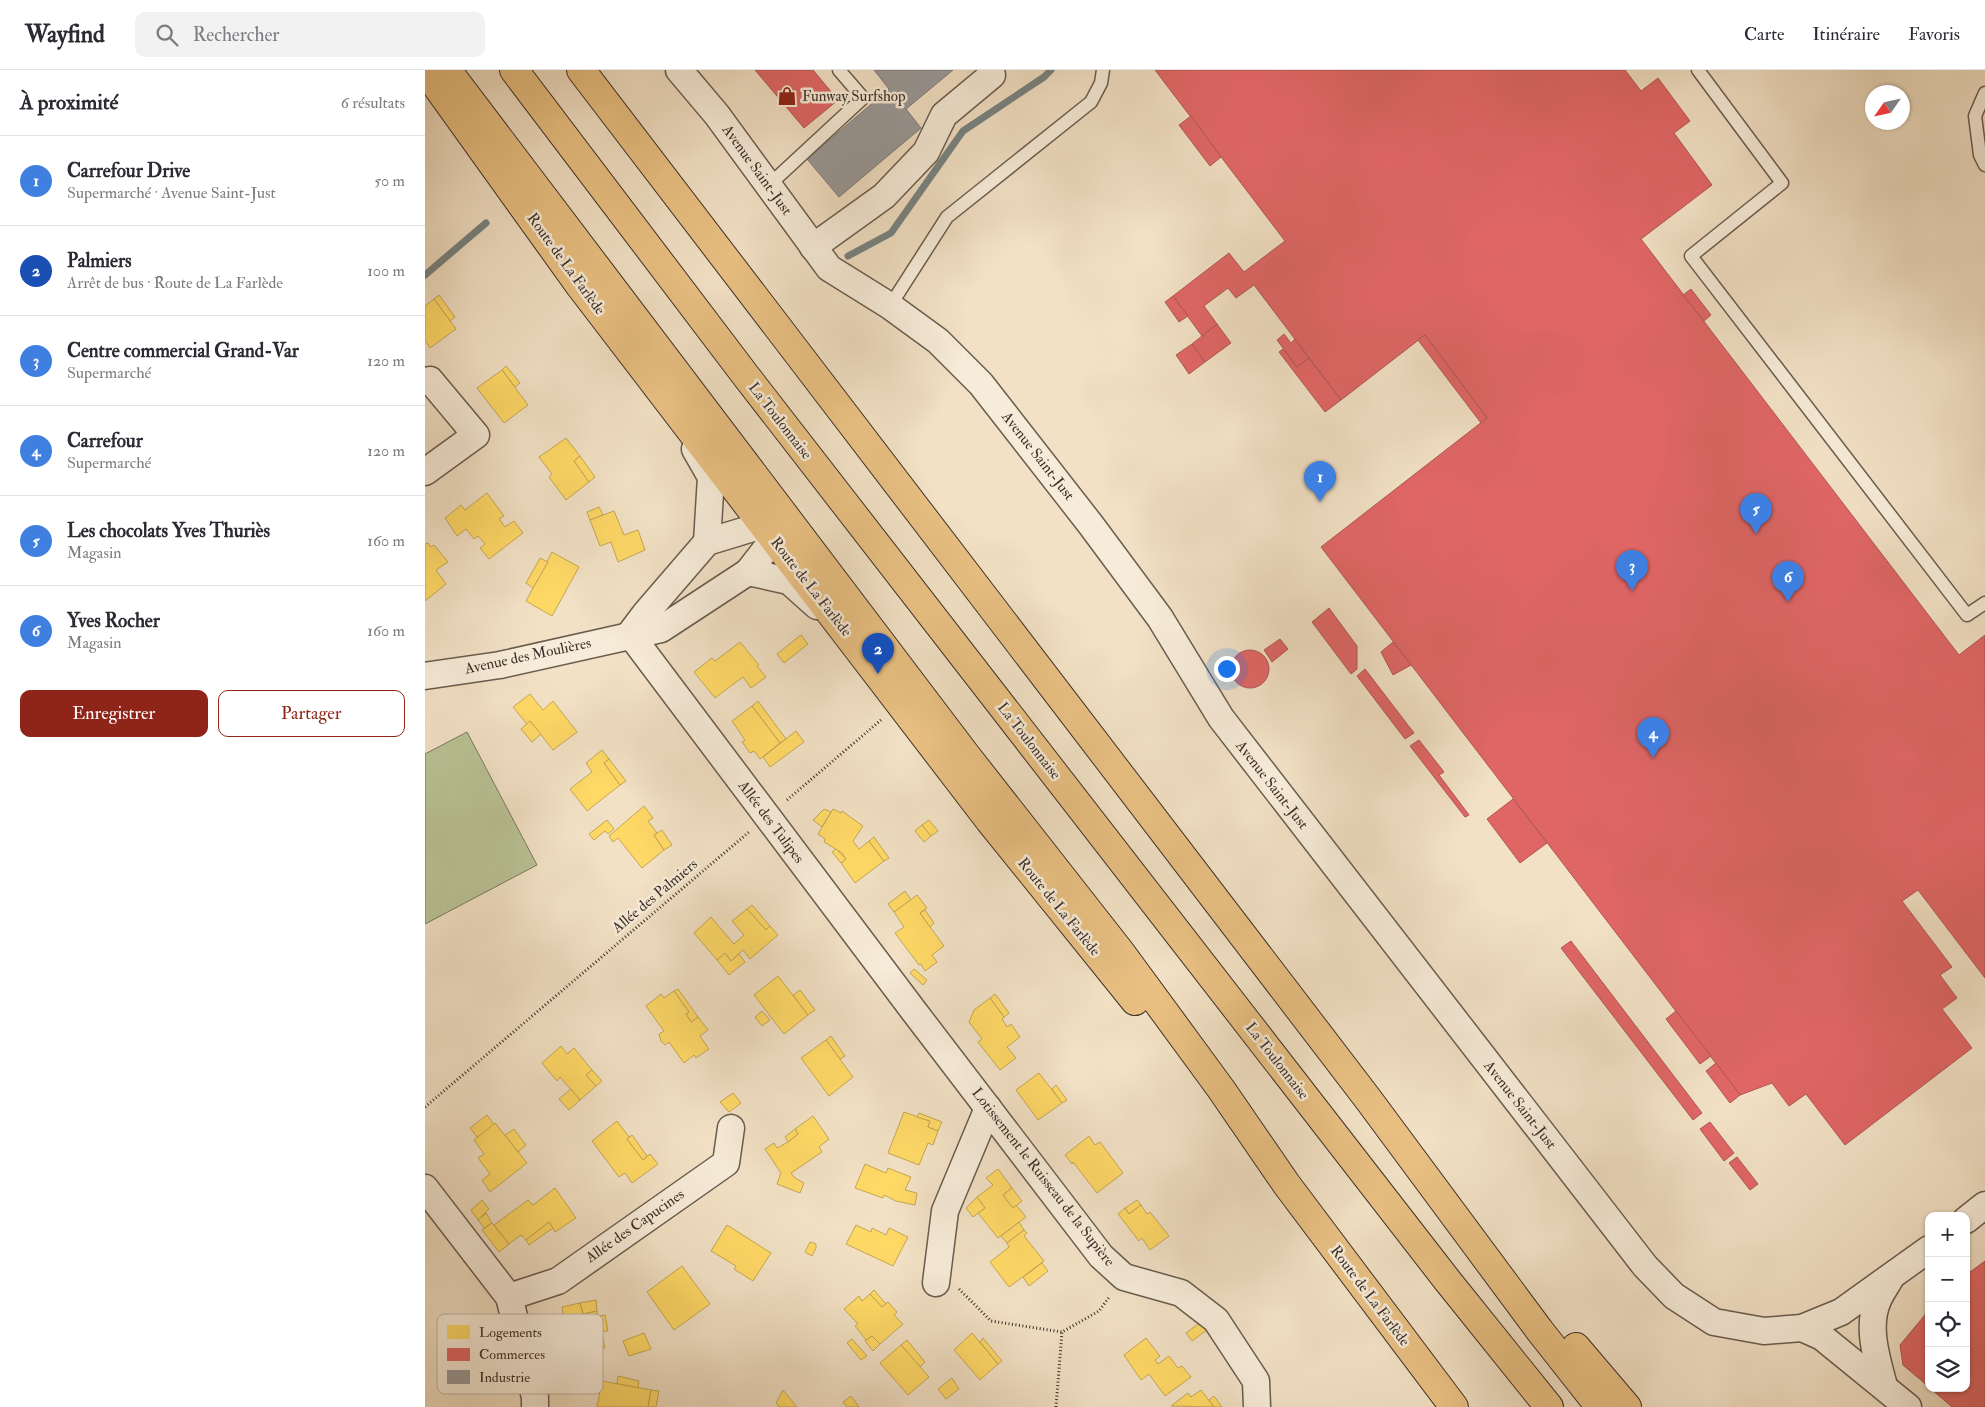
<!DOCTYPE html>
<html lang="fr">
<head>
<meta charset="utf-8">
<style>
  body { margin:0; font-family:"IM FELL Double Pica",serif; background:#f2f2f3; color:#2b2b33 }
  .controls { position:absolute; right:15px; bottom:15px; display:grid; overflow:hidden; border-radius:10px; box-shadow:0 1px 4px #0004 }
  .controls button { width:45px; height:45px; display:grid; place-items:center; padding:0; border:0; border-bottom:1px solid #e1e1e2; background:#fff; color:#2b2b33; font:25px sans-serif }
  .compass { position:absolute; left:1440px; top:15px; width:45px; height:45px; border-radius:50%; background:#fff; box-shadow:0 1px 4px #0004; rotate:236deg }
  .you { position:absolute; left:801px; top:598px; width:18px; height:18px; margin:-12px; border:4px solid #fff; border-radius:50%; background:#1a73e8; box-shadow:0 0 0 8px #1a73e833 }
  .badge { display:grid; place-items:center; width:32px; height:32px; border-radius:50%; background:#8f2418; color:#fff; font-size:16px; font-weight:700 }
  .pin { position:absolute; translate:-50% -41px; filter:drop-shadow(0 1px 2px #0008) }
  .pin::after { content:''; position:absolute; top:26px; width:18px; height:15px; background:inherit; clip-path:polygon(0 0,100% 0,50% 100%) }
  .list { margin:0; padding:0; list-style:none }
  h2 { display:flex; justify-content:space-between; align-items:center; height:65px; margin:0; padding:0 20px; font-size:21px }
  h2 small { font-size:16px; font-weight:400; color:#7c7c81 }
  .list li { display:grid; grid-template-columns:32px 1fr auto; gap:15px; align-items:center; box-sizing:border-box; height:90px; padding:0 20px; border-top:1px solid #e1e1e2 }
  .list b { display:block; font-size:19px; white-space:nowrap }
  .list p { margin:0; font-size:16px; white-space:nowrap; color:#7c7c81 }
  .list em { font-size:16px; font-style:normal; color:#7c7c81 }
  .actions { display:flex; gap:10px; padding:15px 20px }
  .actions a { flex:1; padding:11px 0; border:1px solid #8f2418; border-radius:10px; text-align:center; font-size:18px; color:#8f2418 }
  .actions .main { background:#8f2418; color:#fff }
  .icon { flex:none; width:28px; height:28px; fill:none; stroke:currentColor; stroke-width:2; stroke-linecap:round; stroke-linejoin:round }
  .map { position:relative; flex:none; width:1560px; height:1337px; overflow:hidden }
  header { display:flex; align-items:center; gap:30px; box-sizing:border-box; height:70px; padding:0 25px; background:#fff; border-bottom:1px solid #e1e1e2 }
  header strong { font-size:24px }
  nav { display:flex; gap:28px; margin-inline-start:auto; font-size:18px }
  .search { width:350px; height:45px; background:#f2f2f3; display:flex; align-items:center; gap:12px; box-sizing:border-box; padding:0 18px; border-radius:10px; color:#7c7c81; font-size:19px }
  main { display:flex }
  aside { flex:1; background:#fff }
  .map>svg:first-child { display:block }
  .green { fill:#b9c396; stroke:#7a7960 }
  .homes { fill:#ffd966; stroke:#c4a654 }
  .shops { fill:#e06666; stroke:#af5654 }
  .industry { fill:#999; stroke:#7d7977 }
  .lines { fill:none; stroke-linecap:round; stroke-linejoin:round }
  .stream { stroke:#778382; stroke-width:7 }
  .service-casing { stroke:#6a5c50; stroke-width:15 }
  .minor-casing { stroke:#6a5c50; stroke-width:29 }
  .primary-casing { stroke:#3c2f29; stroke-width:30 }
  .motorway-casing { stroke:#3c2f29; stroke-width:30 }
  .path { stroke:#3c2f29; stroke-width:3; stroke-dasharray:1 2.5; stroke-linecap:butt }
  .service { stroke:#f7ecd9; stroke-width:12 }
  .minor { stroke:#f7ecd9; stroke-width:26 }
  .primary { stroke:#e9c082; stroke-width:28 }
  .motorway { stroke:#e9c082; stroke-width:28 }
  .labels { text-anchor:middle; dominant-baseline:central; stroke-width:5; stroke-linejoin:round; paint-order:stroke }
  .poi-label { font-size:15px; fill:#3c2f29; stroke:#f7ecd9; text-anchor:start }
  .street-label { font-size:15px; fill:#3c2f29; stroke:#f7ecd9 }
  .key { fill:#f7ecd9; stroke:#bfb3a4; stroke-width:1 }
  .key-label { font-size:14px; fill:#3c2f29 }
</style>
</head>
<body>
<header>
<strong>Wayfind</strong>
<div class="search"><svg class="icon" aria-label="search" viewBox="0 0 24 24"><circle cx="10" cy="10" r="6"/><path d="M15 15l6 6"/></svg>Rechercher</div>
<nav><a>Carte</a><a>Itinéraire</a><a>Favoris</a></nav>
</header>
<main>
<aside>
<h2>À proximité<small>6 résultats</small></h2>
<ul class="list">
<li><span class="badge" style="background:#3f7fe0">1</span><div><b>Carrefour Drive</b><p>Supermarché · Avenue Saint-Just</p></div><em>50 m</em></li>
<li><span class="badge" style="background:#1a4fb4">2</span><div><b>Palmiers</b><p>Arrêt de bus · Route de La Farlède</p></div><em>100 m</em></li>
<li><span class="badge" style="background:#3f7fe0">3</span><div><b>Centre commercial Grand-Var</b><p>Supermarché</p></div><em>120 m</em></li>
<li><span class="badge" style="background:#3f7fe0">4</span><div><b>Carrefour</b><p>Supermarché</p></div><em>120 m</em></li>
<li><span class="badge" style="background:#3f7fe0">5</span><div><b>Les chocolats Yves Thuriès</b><p>Magasin</p></div><em>160 m</em></li>
<li><span class="badge" style="background:#3f7fe0">6</span><div><b>Yves Rocher</b><p>Magasin</p></div><em>160 m</em></li>
</ul>
<div class="actions"><a class="main">Enregistrer</a><a>Partager</a></div>
</aside>
<div class="map">
<svg width="1560" height="1337" viewBox="0 0 1560 1337">
  <rect width="100%" height="100%" fill="#f2e1c5"/>
  <filter id="stains"><feTurbulence type="fractalNoise" baseFrequency=".004" numOctaves="4"/><feColorMatrix values="0 0 0 0 .2 0 0 0 0 .09 0 0 0 0 .02 0 0 0 .5 -.17"/></filter>
  <radialGradient id="worn" r=".72"><stop offset=".6" stop-color="#630" stop-opacity="0"/><stop offset="1" stop-color="#630" stop-opacity=".3"/></radialGradient>
  <polygon class="green" points="42,662 112,795 0,854 0,684"/>
  <g class="homes">
    <polygon points="14,225 30,247 25,251 9,229"/>
    <polygon points="9,229 31,259 5,278 0,270 0,236"/>
    <polygon points="81,296 95,313 90,317 77,300"/>
    <polygon points="77,300 103,335 79,353 52,318"/>
    <polygon points="141,368 155,386 149,391 164,412 141,430 124,407 127,404 114,387"/>
    <polygon points="155,386 170,407 164,412 149,391"/>
    <polygon points="62,423 79,446 74,449 80,457 89,451 98,463 64,489 55,478 60,474 53,466 49,469 41,459 32,466 20,448 36,435 40,440"/>
    <polygon points="174,437 178,445 165,450 162,442"/>
    <polygon points="189,441 199,465 213,460 220,480 193,492 186,472 175,476 165,450"/>
    <polygon points="3,473 6,477 9,475 23,492 11,500 21,514 0,531 0,474"/>
    <polygon points="127,482 154,497 127,546 101,531"/>
    <polygon points="115,488 123,492 108,518 101,513"/>
    <polygon points="376,565 383,574 359,593 352,584"/>
    <polygon points="315,572 334,595 332,596 341,607 326,618 318,607 290,628 269,602 287,588 290,591"/>
    <polygon points="105,624 118,640 128,631 152,662 128,680 105,651 102,654 88,637"/>
    <polygon points="333,631 361,669 355,673 327,636"/>
    <polygon points="327,636 355,673 335,689 329,681 325,683 317,672 320,670 307,651"/>
    <polygon points="105,651 116,664 107,672 96,659"/>
    <polygon points="371,661 379,672 345,697 338,687"/>
    <polygon points="177,680 184,689 179,693 195,715 162,741 145,719 167,702 161,693"/>
    <polygon points="184,689 201,711 195,715 179,693"/>
    <polygon points="219,736 228,748 223,751 232,763 229,765 239,780 217,798 193,768 188,772 184,766"/>
    <polygon points="399,739 406,742 397,757 388,750"/>
    <polygon points="408,739 416,743 417,741 438,756 428,771 434,779 444,771 459,791 430,813 416,793 421,789 417,783 399,772 400,769 393,764"/>
    <polygon points="182,750 189,759 183,764 180,761 169,770 164,764"/>
    <polygon points="504,750 513,761 506,766 497,755"/>
    <polygon points="497,755 506,766 499,772 490,761"/>
    <polygon points="237,760 247,775 239,780 229,765"/>
    <polygon points="449,767 464,788 459,791 444,771"/>
    <polygon points="411,779 421,789 416,793 407,782"/>
    <polygon points="480,821 486,830 469,842 463,834"/>
    <polygon points="492,825 502,838 495,843 519,876 507,885 512,892 500,901 496,894 494,895 470,863 479,857 469,842"/>
    <polygon points="327,835 345,856 341,860 322,839"/>
    <polygon points="322,839 341,860 345,856 353,865 325,889 318,880 306,891 300,883 292,890 269,863 286,847 309,874 319,865 307,851"/>
    <polygon points="500,840 509,853 505,857 495,843"/>
    <polygon points="300,883 306,891 314,884 320,892 304,905 292,890"/>
    <polygon points="489,899 502,910 498,915 485,903"/>
    <polygon points="353,906 383,945 359,964 329,925"/>
    <polygon points="253,919 273,947 266,952 261,944 264,942 249,921"/>
    <polygon points="375,920 390,940 383,945 368,925"/>
    <polygon points="249,921 264,942 261,944 266,952 273,947 283,960 275,966 284,979 271,988 269,985 259,993 244,972 240,975 236,971 234,964 239,961 221,936 236,924 239,928"/>
    <polygon points="570,924 584,943 579,947 565,928"/>
    <polygon points="565,928 579,947 577,949 582,957 586,954 595,967 582,977 591,988 575,1000 553,972 557,969 544,952 549,940"/>
    <polygon points="337,941 345,950 337,956 330,947"/>
    <polygon points="406,966 420,986 415,989 401,970"/>
    <polygon points="401,970 428,1007 404,1026 376,988"/>
    <polygon points="136,976 142,984 149,978 167,1000 161,1005 171,1016 155,1030 135,1007 132,1011 117,993"/>
    <polygon points="167,1000 177,1011 171,1016 161,1005"/>
    <polygon points="614,1003 637,1033 613,1050 591,1020"/>
    <polygon points="631,1015 642,1030 637,1033 627,1019"/>
    <polygon points="146,1019 155,1030 144,1040 134,1029"/>
    <polygon points="308,1023 316,1033 304,1042 295,1032"/>
    <polygon points="479,1042 505,1051 503,1057 513,1061 508,1075 503,1073 494,1095 463,1083"/>
    <polygon points="494,1043 517,1052 513,1061 503,1057 505,1051 492,1047"/>
    <polygon points="62,1045 69,1055 53,1068 45,1058"/>
    <polygon points="388,1046 404,1069 394,1077 397,1082 366,1103 370,1108 379,1113 375,1123 352,1114 356,1103 340,1079 349,1073 352,1078 363,1072 373,1064 370,1059"/>
    <polygon points="192,1051 204,1067 202,1069 218,1090 225,1084 233,1094 207,1113 200,1103 194,1107 167,1071"/>
    <polygon points="70,1053 102,1093 65,1122 57,1110 65,1104 53,1088 59,1084 49,1070"/>
    <polygon points="89,1059 101,1075 93,1082 80,1065"/>
    <polygon points="370,1059 373,1064 363,1072 360,1067"/>
    <polygon points="207,1065 222,1086 218,1090 202,1069"/>
    <polygon points="664,1066 670,1075 675,1072 698,1103 672,1123 648,1092 647,1094 640,1085"/>
    <polygon points="440,1094 461,1103 463,1098 486,1107 480,1120 492,1123 490,1135 471,1131 459,1125 458,1128 430,1118"/>
    <polygon points="573,1099 587,1118 578,1125 588,1138 591,1135 601,1147 573,1168 553,1143 560,1138 552,1127 568,1115 561,1108"/>
    <polygon points="130,1118 151,1148 130,1162 124,1152 101,1170 96,1165 84,1174 69,1155 103,1130 108,1135"/>
    <polygon points="587,1118 597,1131 588,1138 578,1125"/>
    <polygon points="552,1127 560,1138 548,1147 541,1138"/>
    <polygon points="57,1130 64,1139 53,1150 46,1140"/>
    <polygon points="712,1130 716,1135 704,1144 700,1138"/>
    <polygon points="716,1135 722,1144 725,1142 744,1166 725,1180 717,1168 714,1171 693,1144 700,1138 704,1144"/>
    <polygon points="61,1143 67,1153 59,1158 53,1150"/>
    <polygon points="124,1152 128,1158 104,1175 101,1170"/>
    <polygon points="594,1152 599,1160 582,1173 576,1166"/>
    <polygon points="67,1153 84,1174 74,1182 57,1160"/>
    <polygon points="302,1155 346,1183 328,1211 309,1199 311,1196 286,1181"/>
    <polygon points="431,1155 446,1162 447,1158 461,1165 464,1158 483,1167 468,1196 421,1174"/>
    <polygon points="599,1160 602,1163 599,1166 619,1191 584,1217 565,1192 584,1177 582,1173"/>
    <polygon points="385,1172 391,1174 391,1178 387,1186 380,1182"/>
    <polygon points="617,1193 623,1201 604,1216 598,1207"/>
    <polygon points="257,1196 285,1234 249,1260 222,1222"/>
    <polygon points="449,1220 461,1234 457,1237 445,1224"/>
    <polygon points="445,1224 457,1237 463,1232 472,1242 469,1245 478,1254 455,1274 447,1266 441,1270 430,1256 433,1254 419,1239 434,1226 437,1231"/>
    <polygon points="171,1230 172,1241 158,1244 155,1233"/>
    <polygon points="155,1233 158,1244 172,1241 180,1278 147,1285 142,1262 145,1261 142,1249 139,1250 137,1237"/>
    <polygon points="180,1245 183,1261 177,1261 174,1246"/>
    <polygon points="776,1252 782,1260 767,1271 761,1263"/>
    <polygon points="219,1263 226,1279 204,1286 198,1271"/>
    <polygon points="547,1263 573,1294 555,1310 529,1280"/>
    <polygon points="447,1266 455,1274 448,1281 440,1271"/>
    <polygon points="558,1268 577,1291 573,1294 555,1272"/>
    <polygon points="721,1268 735,1286 730,1290 733,1294 744,1286 753,1298 757,1296 766,1307 740,1326 724,1304 716,1310 699,1285"/>
    <polygon points="427,1269 442,1286 436,1290 422,1273"/>
    <polygon points="482,1270 500,1292 495,1297 476,1275"/>
    <polygon points="476,1275 504,1307 483,1325 455,1293"/>
    <polygon points="193,1306 214,1311 213,1318 192,1314"/>
    <polygon points="527,1308 534,1319 521,1329 513,1319"/>
    <polygon points="177,1311 226,1320 223,1337 172,1337"/>
    <polygon points="226,1320 234,1321 231,1337 223,1337"/>
    <polygon points="358,1320 372,1337 354,1337 351,1333"/>
    <polygon points="776,1320 789,1337 746,1336 763,1323 766,1327"/>
    <polygon points="426,1326 434,1337 422,1337 418,1332"/>
    <polygon points="789,1326 797,1337 789,1337 784,1330"/>
  </g>
  <g class="shops">
    <polygon points="330,0 388,0 413,30 379,58"/>
    <polygon points="730,0 1200,0 1216,21 1233,8 1265,51 1249,63 1287,115 1216,169 1534,585 1560,565 1560,908 1493,820 1477,831 1527,897 1515,905 1532,928 1517,939 1547,978 1420,1075 1381,1024 1364,1036 1347,1013 1315,1025 896,477 1062,348 1000,265 916,330 829,215 811,228 803,218 779,236 792,254 777,266 748,226 804,183 819,202 860,171"/>
    <polygon points="766,46 796,87 785,96 754,55"/>
    <polygon points="1266,219 1286,245 1279,251 1258,225"/>
    <polygon points="748,226 763,246 754,252 740,232"/>
    <polygon points="792,254 806,273 780,292 767,274"/>
    <polygon points="859,264 866,273 870,269 884,288 872,297 852,270"/>
    <polygon points="1000,265 1062,348 1056,353 993,270"/>
    <polygon points="767,274 780,292 764,304 751,285"/>
    <polygon points="858,279 872,297 884,288 916,330 900,342 854,282"/>
    <polygon points="904,538 932,576 932,599 926,604 887,552"/>
    <polygon points="855,569 863,579 847,592 839,580"/>
    <polygon points="968,572 986,595 968,605 956,582"/>
    <circle cx="825" cy="599" r="19"/>
    <polygon points="940,599 989,663 980,669 932,606"/>
    <polygon points="994,670 1019,702 1014,705 1044,745 1040,747 985,676"/>
    <polygon points="1088,729 1122,773 1095,793 1062,749"/>
    <polygon points="1146,871 1277,1043 1268,1050 1136,878"/>
    <polygon points="1251,941 1286,986 1275,994 1241,949"/>
    <polygon points="1291,993 1315,1025 1305,1033 1281,1001"/>
    <polygon points="1285,1052 1309,1083 1299,1091 1275,1059"/>
    <polygon points="1312,1087 1333,1114 1325,1120 1304,1093"/>
    <polygon points="1560,1191 1560,1337 1527,1337 1505,1318 1541,1318 1541,1205"/>
    <polygon points="1504,1240 1504,1317 1478,1295 1475,1275"/>
  </g>
  <polygon class="industry" points="449,0 528,0 481,39 496,58 414,127 382,89 464,19"/>
  <g class="lines">
    <g class="stream">
      <polyline points="423,186 466,163 538,61 619,7 626,0"/>
      <polyline points="0,205 61,153"/>
    </g>
    <g class="service-casing">
      <g id="service">
        <polyline points="1273,0 1357,113 1266,186 1542,545 1560,533"/>
        <polyline points="1560,23 1550,46 1555,85 1560,95"/>
        <polyline points="343,116 438,28 414,0"/>
        <polyline points="465,236 522,147 666,32 676,13 678,0"/>
      </g>
    </g>
    <g class="minor-casing">
      <g id="minor">
        <polyline points="254,0 292,45 404,198 465,236 513,271 556,314 666,455 735,548 796,648 1220,1196 1249,1226 1289,1252 1339,1261 1377,1258 1416,1242 1504,1179"/>
        <polyline points="388,177 459,126 501,82 519,45 567,5"/>
        <polyline points="270,379 286,407 282,472"/>
        <polyline points="0,402 51,365 5,310"/>
        <polyline points="323,502 362,452"/>
        <polyline points="205,564 488,940 676,1186 699,1207 756,1223 791,1250 831,1311 832,1337"/>
        <polyline points="205,564 220,544 282,472 338,455 358,451"/>
        <polyline points="0,606 75,595 236,559 323,502 364,511 392,536"/>
        <polyline points="0,1118 84,1227 110,1327 110,1337"/>
        <polyline points="1541,1150 1560,1135"/>
        <polyline points="511,1213 520,1141 563,1038"/>
        <polyline points="84,1227 133,1211 301,1093 306,1058"/>
        <polyline points="1377,1258 1397,1267 1483,1337"/>
        <path d="M 1459,1316 C 1452,1289 1441,1257 1453,1230 C 1456,1223 1461,1216 1465,1209"/>
      </g>
    </g>
    <g class="primary-casing">
      <g id="primary">
        <polyline points="0,0 155,216 564,750 710,931"/>
        <polyline points="22,0 541,685 697,884 796,1019 862,1115 1029,1337"/>
      </g>
    </g>
    <g class="motorway-casing">
      <g id="motorway">
        <polyline points="89,0 321,306 1022,1210 1124,1337"/>
        <polyline points="156,0 943,1029 1115,1261 1175,1337"/>
        <polyline points="1151,1277 1202,1337"/>
      </g>
    </g>
    <g class="path">
      <polyline points="362,730 456,650"/>
      <polyline points="0,1037 324,762"/>
      <polyline points="534,1219 566,1251 637,1262 674,1241 685,1226"/>
      <polyline points="631,1337 637,1262"/>
    </g>
    <use href="#service" class="service"/>
    <use href="#minor" class="minor"/>
    <use href="#primary" class="primary"/>
    <use href="#motorway" class="motorway"/>
  </g>
  <defs>
    <g id="shop-bare" transform="scale(1.5)"><path d="M-5-2.5h2.3a2.7 3.5 0 0 1 5.4 0H5L5.5 6h-11ZM-1.5-2.5h3a1.5 2.3 0 0 0-3 0Z" fill="#8f2418" stroke="#f7ecd9" stroke-width="2.5" paint-order="stroke"/></g>
  </defs>
  <g fill-rule="evenodd">
    <use href="#shop-bare" x="362" y="26"/>
  </g>
  <g class="labels">
    <g class="poi-label">
      <text x="377" y="26">Funway Surfshop</text>
    </g>
    <g class="street-label">
      <text transform="translate(332 100) rotate(54)">Avenue Saint-Just</text>
      <text transform="translate(141 194) rotate(54)">Route de La Farlède</text>
      <text transform="translate(355 351) rotate(52)">La Toulonnaise</text>
      <text transform="translate(613 386) rotate(52)">Avenue Saint-Just</text>
      <text transform="translate(386 517) rotate(52)">Route de La Farlède</text>
      <text transform="translate(103 586) rotate(-12)">Avenue des Moulières</text>
      <text transform="translate(604 671) rotate(52)">La Toulonnaise</text>
      <text transform="translate(847 715) rotate(52)">Avenue Saint-Just</text>
      <text transform="translate(346 752) rotate(53)">Allée des Tulipes</text>
      <text transform="translate(230 826) rotate(-40)">Allée des Palmiers</text>
      <text transform="translate(634 837) rotate(51)">Route de La Farlède</text>
      <text transform="translate(852 991) rotate(52)">La Toulonnaise</text>
      <text transform="translate(1095 1035) rotate(52)">Avenue Saint-Just</text>
      <text transform="translate(618 1107) rotate(52)">Lotissement le Ruisseau de la Supière</text>
      <text transform="translate(210 1156) rotate(-35)">Allée des Capucines</text>
      <text transform="translate(945 1226) rotate(53)">Route de La Farlède</text>
    </g>
  </g>
  <rect x="12" y="1244" width="166" height="80" rx="8" class="key"/>
  <rect x="22" y="1255" width="23" height="14" fill="#ffd966"/>
  <rect x="22" y="1278" width="23" height="13" fill="#e06666"/>
  <rect x="22" y="1300" width="23" height="14" fill="#999"/>
  <g class="key-label">
    <text x="54" y="1267">Logements</text>
    <text x="54" y="1289">Commerces</text>
    <text x="54" y="1312">Industrie</text>
  </g>
  <rect width="100%" height="100%" filter="url(#stains)"/>
  <rect width="100%" height="100%" fill="url(#worn)"/>
</svg>
<div class="controls">
<button>+</button>
<button>−</button>
<button><svg class="icon" aria-label="locate" viewBox="0 0 24 24"><circle cx="12" cy="12" r="6"/><path d="M12 2v4M12 18v4M2 12h4M18 12h4"/></svg></button>
<button><svg class="icon" aria-label="layers" viewBox="0 0 24 24"><path d="M12 4l9 5-9 5-9-5zM3 14l9 5 9-5"/></svg></button>
</div>
<svg class="compass" viewBox="-18 -18 36 36"><path d="M0-13l5 13h-10z" fill="#e53935"/><path d="M0 13l5-13h-10z" fill="#7c7c81"/></svg>
<div class="you"></div>
<div class="pin badge" style="left:895px;top:432px;background:#3f7fe0">1</div>
<div class="pin badge" style="left:453px;top:604px;background:#1a4fb4">2</div>
<div class="pin badge" style="left:1207px;top:521px;background:#3f7fe0">3</div>
<div class="pin badge" style="left:1228px;top:688px;background:#3f7fe0">4</div>
<div class="pin badge" style="left:1331px;top:464px;background:#3f7fe0">5</div>
<div class="pin badge" style="left:1363px;top:532px;background:#3f7fe0">6</div>
</div>
</main>
</body>
</html>
